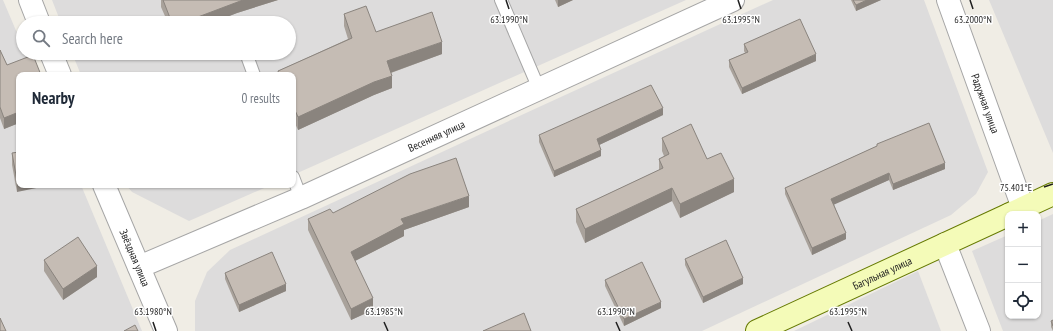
<!DOCTYPE html>
<html lang="en">
<head>
<meta charset="utf-8">
<style>
  body { margin:0; font-family:"PT Sans Narrow",sans-serif; background:#f2f2f3; color:#1f2937 }
  .controls { position:absolute; right:12px; bottom:12px; display:grid; overflow:hidden; border-radius:8px; box-shadow:0 1px 3px #0004 }
  .controls button { width:36px; height:36px; display:grid; place-items:center; padding:0; border:0; border-bottom:1px solid #e0e1e3; background:#fff; color:#1f2937; font:20px sans-serif }
  .list { margin:0; padding:0; list-style:none }
  h2 { display:flex; justify-content:space-between; align-items:center; height:52px; margin:0; padding:0 16px; font-size:17px }
  h2 small { font-size:13px; font-weight:400; color:#747a83 }
  .icon { flex:none; width:22px; height:22px; fill:none; stroke:currentColor; stroke-width:2; stroke-linecap:round; stroke-linejoin:round }
  .map { position:relative; flex:none; width:1053px; height:331px; overflow:hidden }
  .search { position:absolute; background:#fff; box-shadow:0 1px 3px #0004; left:16px; top:16px; width:280px; height:44px; display:flex; align-items:center; gap:10px; box-sizing:border-box; padding:0 14px; border-radius:22px; color:#747a83; font-size:15px }
  .panel { position:absolute; background:#fff; box-shadow:0 1px 3px #0004; left:16px; top:72px; width:280px; height:116px; border-radius:8px }
  .map>svg:first-child { display:block }
  .residential { fill:#dddcdc }
  .lines { fill:none; stroke-linecap:round; stroke-linejoin:round }
  .lane-casing { stroke:#a6a6a6; stroke-width:14 }
  .street-casing { stroke:#a6a6a6; stroke-width:24 }
  .secondary-casing { stroke:#667a02; stroke-width:24 }
  .lane { stroke:#fff; stroke-width:12 }
  .street { stroke:#fff; stroke-width:22 }
  .secondary { stroke:#f4fbb8; stroke-width:22 }
  .wall { fill:#a9a29b }
  .shaded-wall { fill:#8a847e }
  .building { fill:#c5bcb4; stroke:#8a847e }
  .ticks { fill:none; stroke:#1f1f1f; stroke-width:1.5 }
  .labels { text-anchor:middle; dominant-baseline:central; stroke-width:3; stroke-linejoin:round; paint-order:stroke }
  .street-label { font-size:11px; fill:#1f1f1f; stroke:#fff }
  .ticks-label { font-size:10px; text-anchor:middle; fill:#1f1f1f; stroke:#fff; stroke-width:3; stroke-linejoin:round; paint-order:stroke }
</style>
</head>
<body>
<div class="map">
<svg width="1053" height="331" viewBox="0 0 1053 331">
  <rect width="100%" height="100%" fill="#f0ede5"/>
  <g class="residential">
    <polygon points="0,0 3,0 23,47 23,53 26,53 35,75 19,75 19,185 81,185 142,331 0,331"/>
    <polygon points="52,0 686,0 293,175 293,75 81,75 72,53 289,53 289,23 61,23"/>
    <polygon points="773,0 924,0 988,172 976,194 951,215 702,331 195,331 195,301 207,272 230,250 539,107"/>
    <polygon points="989,0 1053,0 1053,153"/>
    <polygon points="126,185 271,185 189,221 132,192"/>
    <polygon points="1053,214 1053,331 1003,331 972,251 1008,235 1008,316 1038,316 1038,221"/>
    <polygon points="918,271 941,331 794,331"/>
  </g>
  <g class="lines">
    <g class="lane-casing">
      <g id="lane">
        <polyline points="501,0 539,89"/>
        <polyline points="246,53 254,75"/>
        <polyline points="293,177 301,198"/>
      </g>
    </g>
    <g class="street-casing">
      <g id="street">
        <polyline points="30,0 39,23"/>
        <path id="s1" d="M 948,0 L 1023,208"/>
        <polyline points="51,53 60,75"/>
        <path id="s2" d="M 104,185 L 166,331"/>
        <polyline points="945,244 979,331"/>
        <path id="s3" d="M 139,267 L 301,198 L 733,0"/>
      </g>
    </g>
    <g class="secondary-casing">
      <g id="secondary">
        <polyline points="1010,214 1053,194"/>
        <path id="s4" d="M 757,331 L 1008,215"/>
      </g>
    </g>
    <use href="#lane" class="lane"/>
    <use href="#street" class="street"/>
    <use href="#secondary" class="secondary"/>
  </g>
  <g class="wall">
    <polygon points="161,0 278,0 237,13 211,23 168,23 161,7"/>
    <polygon points="555,0 573,0 558,7"/>
    <polygon points="851,0 881,0 856,11"/>
    <polygon points="344,14 376,32 442,54 391,73 392,88 374,95 298,130 293,119 293,75 278,75 278,71 348,39 344,26"/>
    <polygon points="744,44 816,61 742,94 729,67 729,60 745,53 744,51"/>
    <polygon points="0,50 7,65 19,75 19,123 4,129 0,118"/>
    <polygon points="663,115 599,145 601,156 554,177 539,142 539,135"/>
    <polygon points="662,138 707,159 734,192 680,218 672,201 585,243 576,222 576,209 659,170 659,159 664,156 662,151"/>
    <polygon points="877,144 945,169 893,190 889,180 834,204 846,239 812,255 785,194 785,188 877,146"/>
    <polygon points="19,152 17,192 12,165 12,153"/>
    <polygon points="469,207 404,230 404,236 355,261 373,310 351,320 308,230 308,219 333,213"/>
    <polygon points="685,259 743,284 703,303 685,265"/>
    <polygon points="44,260 97,277 63,300 44,271"/>
    <polygon points="225,273 286,291 239,312 225,279"/>
    <polygon points="605,280 661,308 624,326 605,286"/>
    <polygon points="1053,320 1053,331 1051,327 1051,321"/>
  </g>
  <g class="shaded-wall">
    <polygon points="243,0 278,0 237,13 211,23 182,23"/>
    <polygon points="558,0 573,0 558,7"/>
    <polygon points="867,0 881,0 856,11 856,5"/>
    <polygon points="442,42 442,54 387,74 387,61"/>
    <polygon points="816,54 816,61 742,94 742,88"/>
    <polygon points="392,76 392,88 374,95 298,130 298,117 374,82"/>
    <polygon points="663,108 663,115 597,146 597,139"/>
    <polygon points="19,112 19,123 4,129 4,118"/>
    <polygon points="601,150 601,156 554,177 554,171"/>
    <polygon points="945,163 945,169 893,190 893,184"/>
    <polygon points="889,173 889,180 831,206 831,199"/>
    <polygon points="734,179 734,192 680,218 680,204"/>
    <polygon points="19,180 19,185 51,185 17,192 17,181"/>
    <polygon points="672,188 672,201 585,243 585,229"/>
    <polygon points="469,196 469,207 404,230 404,236 351,263 351,252 401,219"/>
    <polygon points="846,233 846,239 812,255 812,248"/>
    <polygon points="97,266 97,277 63,300 63,289"/>
    <polygon points="743,278 743,284 703,303 703,297"/>
    <polygon points="286,284 286,291 239,312 239,305"/>
    <polygon points="373,298 373,310 351,320 351,309"/>
    <polygon points="661,302 661,308 624,326 624,319"/>
  </g>
  <g class="building">
    <polygon points="163,0 243,0 182,23 172,23"/>
    <polygon points="853,0 867,0 856,5"/>
    <polygon points="366,6 376,32 432,12 442,42 387,61 392,76 374,82 298,117 293,106 293,75 279,75 278,71 352,38 344,14"/>
    <polygon points="800,19 816,54 742,88 729,60 748,52 744,44"/>
    <polygon points="0,50 7,65 33,55 41,75 19,75 19,112 4,118 0,107"/>
    <polygon points="651,85 663,108 597,139 601,150 554,171 539,135"/>
    <polygon points="929,123 945,163 893,184 889,173 831,199 846,233 812,248 785,188 877,146 877,144"/>
    <polygon points="691,124 707,159 721,153 734,179 680,204 672,188 585,229 576,209 663,168 659,159 669,154 662,138"/>
    <polygon points="19,152 19,180 17,181 12,153"/>
    <polygon points="456,158 469,196 401,219 404,224 351,252 373,298 351,309 308,219 330,209 333,213 410,174"/>
    <polygon points="78,237 97,266 63,289 44,260"/>
    <polygon points="726,240 743,278 703,297 685,259"/>
    <polygon points="272,252 286,284 239,305 225,273"/>
    <polygon points="642,262 661,302 624,319 605,280"/>
    <polygon points="524,313 531,331 483,331"/>
    <polygon points="0,318 6,331 0,331"/>
    <polygon points="1053,320 1053,326 1051,321"/>
    <polygon points="135,325 138,331 124,331"/>
  </g>
  <path class="ticks" d="M 506,0 L 509,9M 738,0 L 741,9M 970,0 L 973,9M 1044,187 L 1053,184M 153,322 L 156,331M 384,322 L 388,331M 616,322 L 620,331M 848,322 L 852,331"/>
  <g class="labels">
    <g class="street-label">
      <text stroke="none"><textPath href="#s1" startOffset="110">Радужная улица</textPath></text>
      <text stroke="none"><textPath href="#s3" startOffset="325">Весенняя улица</textPath></text>
      <text stroke="none"><textPath href="#s2" startOffset="79">Звёздная улица</textPath></text>
      <text stroke="none"><textPath href="#s4" startOffset="138">Багульная улица</textPath></text>
    </g>
  </g>
  <g class="ticks-label">
    <text x="509" y="23">63.1990°N</text>
    <text x="741" y="23">63.1995°N</text>
    <text x="973" y="23">63.2000°N</text>
    <text x="1016" y="191">75.401°E</text>
    <text x="153" y="315">63.1980°N</text>
    <text x="384" y="315">63.1985°N</text>
    <text x="616" y="315">63.1990°N</text>
    <text x="848" y="315">63.1995°N</text>
  </g>
</svg>
<div class="controls">
<button>+</button>
<button>−</button>
<button><svg class="icon" aria-label="locate" viewBox="0 0 24 24"><circle cx="12" cy="12" r="6"/><path d="M12 2v4M12 18v4M2 12h4M18 12h4"/></svg></button>
</div>
<div class="search"><svg class="icon" aria-label="search" viewBox="0 0 24 24"><circle cx="10" cy="10" r="6"/><path d="M15 15l6 6"/></svg>Search here</div>
<section class="panel">
<h2>Nearby<small>0 results</small></h2>
<ul class="list">
</ul>
</section>
</div>
</body>
</html>
